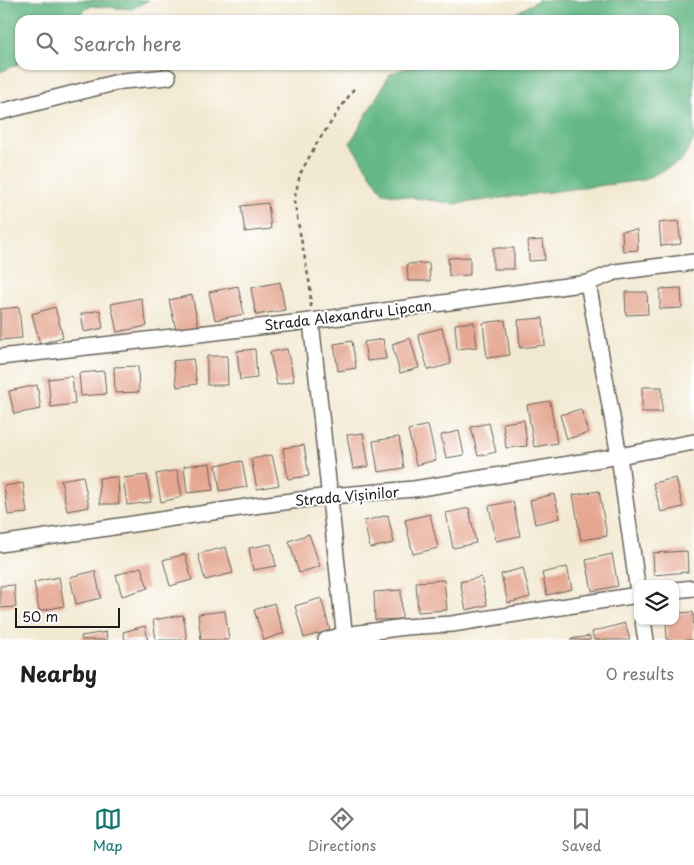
<!DOCTYPE html>
<html lang="en">
<head>
<meta charset="utf-8">
<style>
  body { margin:0; font-family:"Playpen Sans",sans-serif; background:#f2f2f2; color:#202124 }
  .controls { position:absolute; right:15px; bottom:15px; display:grid; overflow:hidden; border-radius:10px; box-shadow:0 1px 4px #0004 }
  .controls button { width:45px; height:45px; display:grid; place-items:center; padding:0; border:0; border-bottom:1px solid #e0e0e0; background:#fff; color:#202124; font:25px sans-serif }
  .scale { position:absolute; left:15px; bottom:12px; width:105px; box-sizing:border-box; padding-left:5px; border:2px solid #1c1c1c; border-top:0; font-size:14px; line-height:18px; white-space:nowrap; color:#1c1c1c; -webkit-text-stroke:4px #fff; paint-order:stroke }
  .list { margin:0; padding:0; list-style:none }
  h2 { display:flex; justify-content:space-between; align-items:center; height:65px; margin:0; padding:0 20px; font-size:21px }
  h2 small { font-size:16px; font-weight:400; color:#757577 }
  .icon { flex:none; width:28px; height:28px; fill:none; stroke:currentColor; stroke-width:2; stroke-linecap:round; stroke-linejoin:round }
  .map { position:relative; flex:none; width:694px; height:640px; overflow:hidden }
  .search { position:absolute; background:#fff; box-shadow:0 1px 4px #0004; left:15px; right:15px; top:15px; height:55px; display:flex; align-items:center; gap:12px; box-sizing:border-box; padding:0 18px; border-radius:15px; color:#757577; font-size:19px }
  .sheet { height:155px; background:#fff }
  nav { display:flex; justify-content:space-around; align-items:center; box-sizing:border-box; height:70px; border-top:1px solid #e0e0e0; background:#fff; font-size:14px; color:#757577 }
  nav a { display:grid; justify-items:center; gap:2px }
  nav .on { color:#0f766e }
  .map>svg:first-child { display:block }
  .forest { fill:#65b885; stroke:#406a50 }
  .building { fill:#e5a792 }
  .lines { fill:none; stroke-linecap:round; stroke-linejoin:round }
  .street-casing { stroke:#67645b; stroke-width:18 }
  .path { stroke:#67645b; stroke-width:2.5; stroke-dasharray:4 4; stroke-linecap:butt }
  .street { stroke:#fff; stroke-width:15 }
  .labels { text-anchor:middle; dominant-baseline:central; stroke-width:4; stroke-linejoin:round; paint-order:stroke }
  .street-label { font-size:14px; fill:#1c1c1c; stroke:#fff }
</style>
</head>
<body>
<div class="map">
<svg width="694" height="640" viewBox="0 0 694 640">
  <rect width="100%" height="100%" fill="#fff"/>
  <filter id="ink" filterUnits="userSpaceOnUse"><feTurbulence type="fractalNoise" baseFrequency=".02" numOctaves="2"/><feDisplacementMap in="SourceGraphic" scale="10" xChannelSelector="R" yChannelSelector="G"/><feConvolveMatrix kernelMatrix="1 2 1 2 8 2 1 2 1" color-interpolation-filters="sRGB"/></filter>
  <filter id="wash" filterUnits="userSpaceOnUse"><feTurbulence type="fractalNoise" baseFrequency=".0096" numOctaves="4" result="noise"/><feDisplacementMap in="SourceGraphic" scale="20" xChannelSelector="R" yChannelSelector="G"/><feGaussianBlur stdDeviation="1.12" result="paint"/><feColorMatrix in="noise" values="0 0 0 0 0 0 0 0 0 0 0 0 0 0 0 0 0 1.4 0 .05"/><feComposite in="paint" operator="in"/></filter>
  <g filter="url(#wash)">
    <rect width="100%" height="100%" fill="#f2e9d1"/>
    <g class="forest">
      <polygon points="0,0 149,0 131,9 90,6 73,20 20,20 20,63 0,72"/>
      <polygon points="538,0 694,0 694,140 681,161 644,180 454,204 383,193 350,143 390,74 414,65 674,65 674,20 505,20"/>
    </g>
    <g id="blocks">
      <g class="building">
        <polygon points="268,203 271,229 245,232 241,206"/>
        <polygon points="678,221 681,244 661,246 659,223"/>
        <polygon points="637,230 638,250 623,251 622,231"/>
        <polygon points="543,240 545,260 529,261 528,241"/>
        <rect x="493" y="248" width="21" height="21"/>
        <polygon points="470,257 470,275 449,276 448,258"/>
        <polygon points="429,263 430,281 408,281 407,264"/>
        <polygon points="280,282 285,310 256,315 251,288"/>
        <polygon points="238,286 244,314 215,320 209,292"/>
        <polygon points="681,288 682,308 660,309 660,289"/>
        <polygon points="625,292 647,292 648,314 626,315"/>
        <polygon points="192,295 199,329 177,334 169,300"/>
        <polygon points="141,298 147,326 117,332 111,304"/>
        <polygon points="19,307 22,338 0,340 0,309"/>
        <polygon points="55,307 63,337 40,344 32,314"/>
        <polygon points="100,310 103,328 84,332 81,314"/>
        <polygon points="543,318 545,345 520,348 518,320"/>
        <polygon points="505,320 510,355 487,358 483,323"/>
        <polygon points="474,322 477,347 457,349 455,324"/>
        <polygon points="442,328 451,364 428,370 418,334"/>
        <polygon points="410,338 419,368 400,373 392,344"/>
        <polygon points="383,339 386,359 367,361 364,342"/>
        <polygon points="352,341 356,368 338,371 334,344"/>
        <polygon points="255,349 257,378 240,380 237,351"/>
        <polygon points="287,349 294,381 277,385 270,352"/>
        <polygon points="207,356 227,356 228,385 207,385"/>
        <polygon points="193,359 197,384 177,387 173,361"/>
        <polygon points="138,366 139,392 115,393 114,367"/>
        <polygon points="104,371 106,394 81,396 79,373"/>
        <polygon points="72,376 75,404 51,407 48,379"/>
        <polygon points="37,385 41,409 14,414 9,391"/>
        <rect x="642" y="387" width="20" height="25"/>
        <polygon points="550,401 557,443 534,447 527,405"/>
        <polygon points="581,409 588,433 567,439 560,415"/>
        <polygon points="524,420 527,446 506,448 503,423"/>
        <polygon points="489,423 496,452 478,456 471,427"/>
        <polygon points="428,425 436,460 416,465 408,430"/>
        <polygon points="459,431 464,455 446,458 441,435"/>
        <polygon points="363,433 369,466 353,469 347,435"/>
        <polygon points="399,437 404,468 378,472 373,441"/>
        <polygon points="304,445 309,476 288,479 283,448"/>
        <polygon points="272,455 279,485 257,489 251,459"/>
        <polygon points="242,461 247,487 220,491 216,465"/>
        <polygon points="210,463 213,490 187,493 184,466"/>
        <polygon points="177,470 182,497 161,502 156,474"/>
        <polygon points="147,475 151,502 127,505 123,478"/>
        <polygon points="83,476 89,507 67,511 61,480"/>
        <polygon points="118,477 119,504 100,504 99,478"/>
        <polygon points="676,478 683,507 661,512 653,483"/>
        <polygon points="23,483 27,513 8,515 4,486"/>
        <polygon points="599,491 607,536 581,540 573,495"/>
        <polygon points="554,494 560,518 535,524 530,500"/>
        <polygon points="513,501 520,536 496,541 489,506"/>
        <polygon points="469,508 476,543 453,548 446,513"/>
        <polygon points="430,514 438,548 413,554 405,520"/>
        <polygon points="388,515 394,543 370,548 364,521"/>
        <polygon points="309,534 320,566 299,573 289,541"/>
        <polygon points="271,544 276,566 253,570 249,548"/>
        <polygon points="226,547 233,573 205,580 198,554"/>
        <polygon points="687,551 688,572 654,575 653,553"/>
        <polygon points="185,554 192,580 170,586 163,560"/>
        <polygon points="612,554 618,586 592,591 586,560"/>
        <polygon points="141,567 148,588 122,596 116,575"/>
        <polygon points="567,567 572,589 547,595 542,573"/>
        <polygon points="523,568 530,597 508,603 501,574"/>
        <polygon points="95,571 101,598 76,604 70,577"/>
        <polygon points="59,577 64,606 39,611 34,582"/>
        <polygon points="481,577 487,605 466,610 460,582"/>
        <polygon points="444,580 447,610 418,612 416,582"/>
        <polygon points="14,585 16,607 0,608 0,586"/>
        <polygon points="401,590 402,619 375,620 374,592"/>
        <polygon points="321,598 330,630 304,638 295,606"/>
        <polygon points="274,603 284,633 264,640 254,610"/>
        <polygon points="225,611 229,640 201,640 198,614"/>
        <polygon points="693,612 694,640 667,640 666,621 675,621 675,613"/>
        <polygon points="183,615 187,640 156,640 153,620"/>
        <polygon points="625,623 630,640 594,640 592,632"/>
        <polygon points="145,626 148,640 125,640 123,632"/>
        <polygon points="106,632 107,640 82,640 81,636"/>
        <polygon points="590,636 590,640 570,640 570,639"/>
      </g>
    </g>
  </g>
  <g filter="url(#ink)">
    <use href="#blocks" fill-opacity="0" stroke="#67645b" stroke-width="1"/>
    <g class="lines">
      <g class="street-casing">
        <g id="street">
          <polyline points="0,112 122,81 168,77"/>
          <polyline points="588,283 619,456 638,592"/>
          <polyline points="311,321 345,640"/>
          <polyline points="0,357 311,321 588,283 615,272 694,262"/>
          <polyline points="0,544 253,506 330,496 414,489 619,456 694,442"/>
          <polyline points="675,590 694,588"/>
          <polyline points="643,621 646,640"/>
          <polyline points="326,640 344,635 405,627 452,624 638,595"/>
        </g>
      </g>
      <polyline class="path" points="311,307 310,286 294,201 300,174 317,143 355,87"/>
      <use href="#street" class="street"/>
    </g>
  </g>
  <g class="labels">
    <g class="street-label">
      <text transform="translate(348 315) rotate(-7)">Strada Alexandru Lipcan</text>
      <text transform="translate(347 496) rotate(-5)">Strada Vișinilor</text>
    </g>
  </g>
</svg>
<div class="controls">
<button><svg class="icon" aria-label="layers" viewBox="0 0 24 24"><path d="M12 4l9 5-9 5-9-5zM3 14l9 5 9-5"/></svg></button>
</div>
<div class="scale">50 m</div>
<div class="search"><svg class="icon" aria-label="search" viewBox="0 0 24 24"><circle cx="10" cy="10" r="6"/><path d="M15 15l6 6"/></svg>Search here</div>
</div>
<section class="sheet">
<h2>Nearby<small>0 results</small></h2>
<ul class="list">
</ul>
</section>
<nav>
<a class="on"><svg class="icon" aria-label="map" viewBox="0 0 24 24"><path d="M3 6l6-2 6 2 6-2v14l-6 2-6-2-6 2zM9 4v14M15 6v14"/></svg>Map</a>
<a><svg class="icon" aria-label="directions" viewBox="0 0 24 24"><path d="M12 3l9 9-9 9-9-9zM9 14v-3h6M13 9l2 2-2 2"/></svg>Directions</a>
<a><svg class="icon" aria-label="saved" viewBox="0 0 24 24"><path d="M7 4h10v16l-5-4-5 4z"/></svg>Saved</a>
</nav>
</body>
</html>
